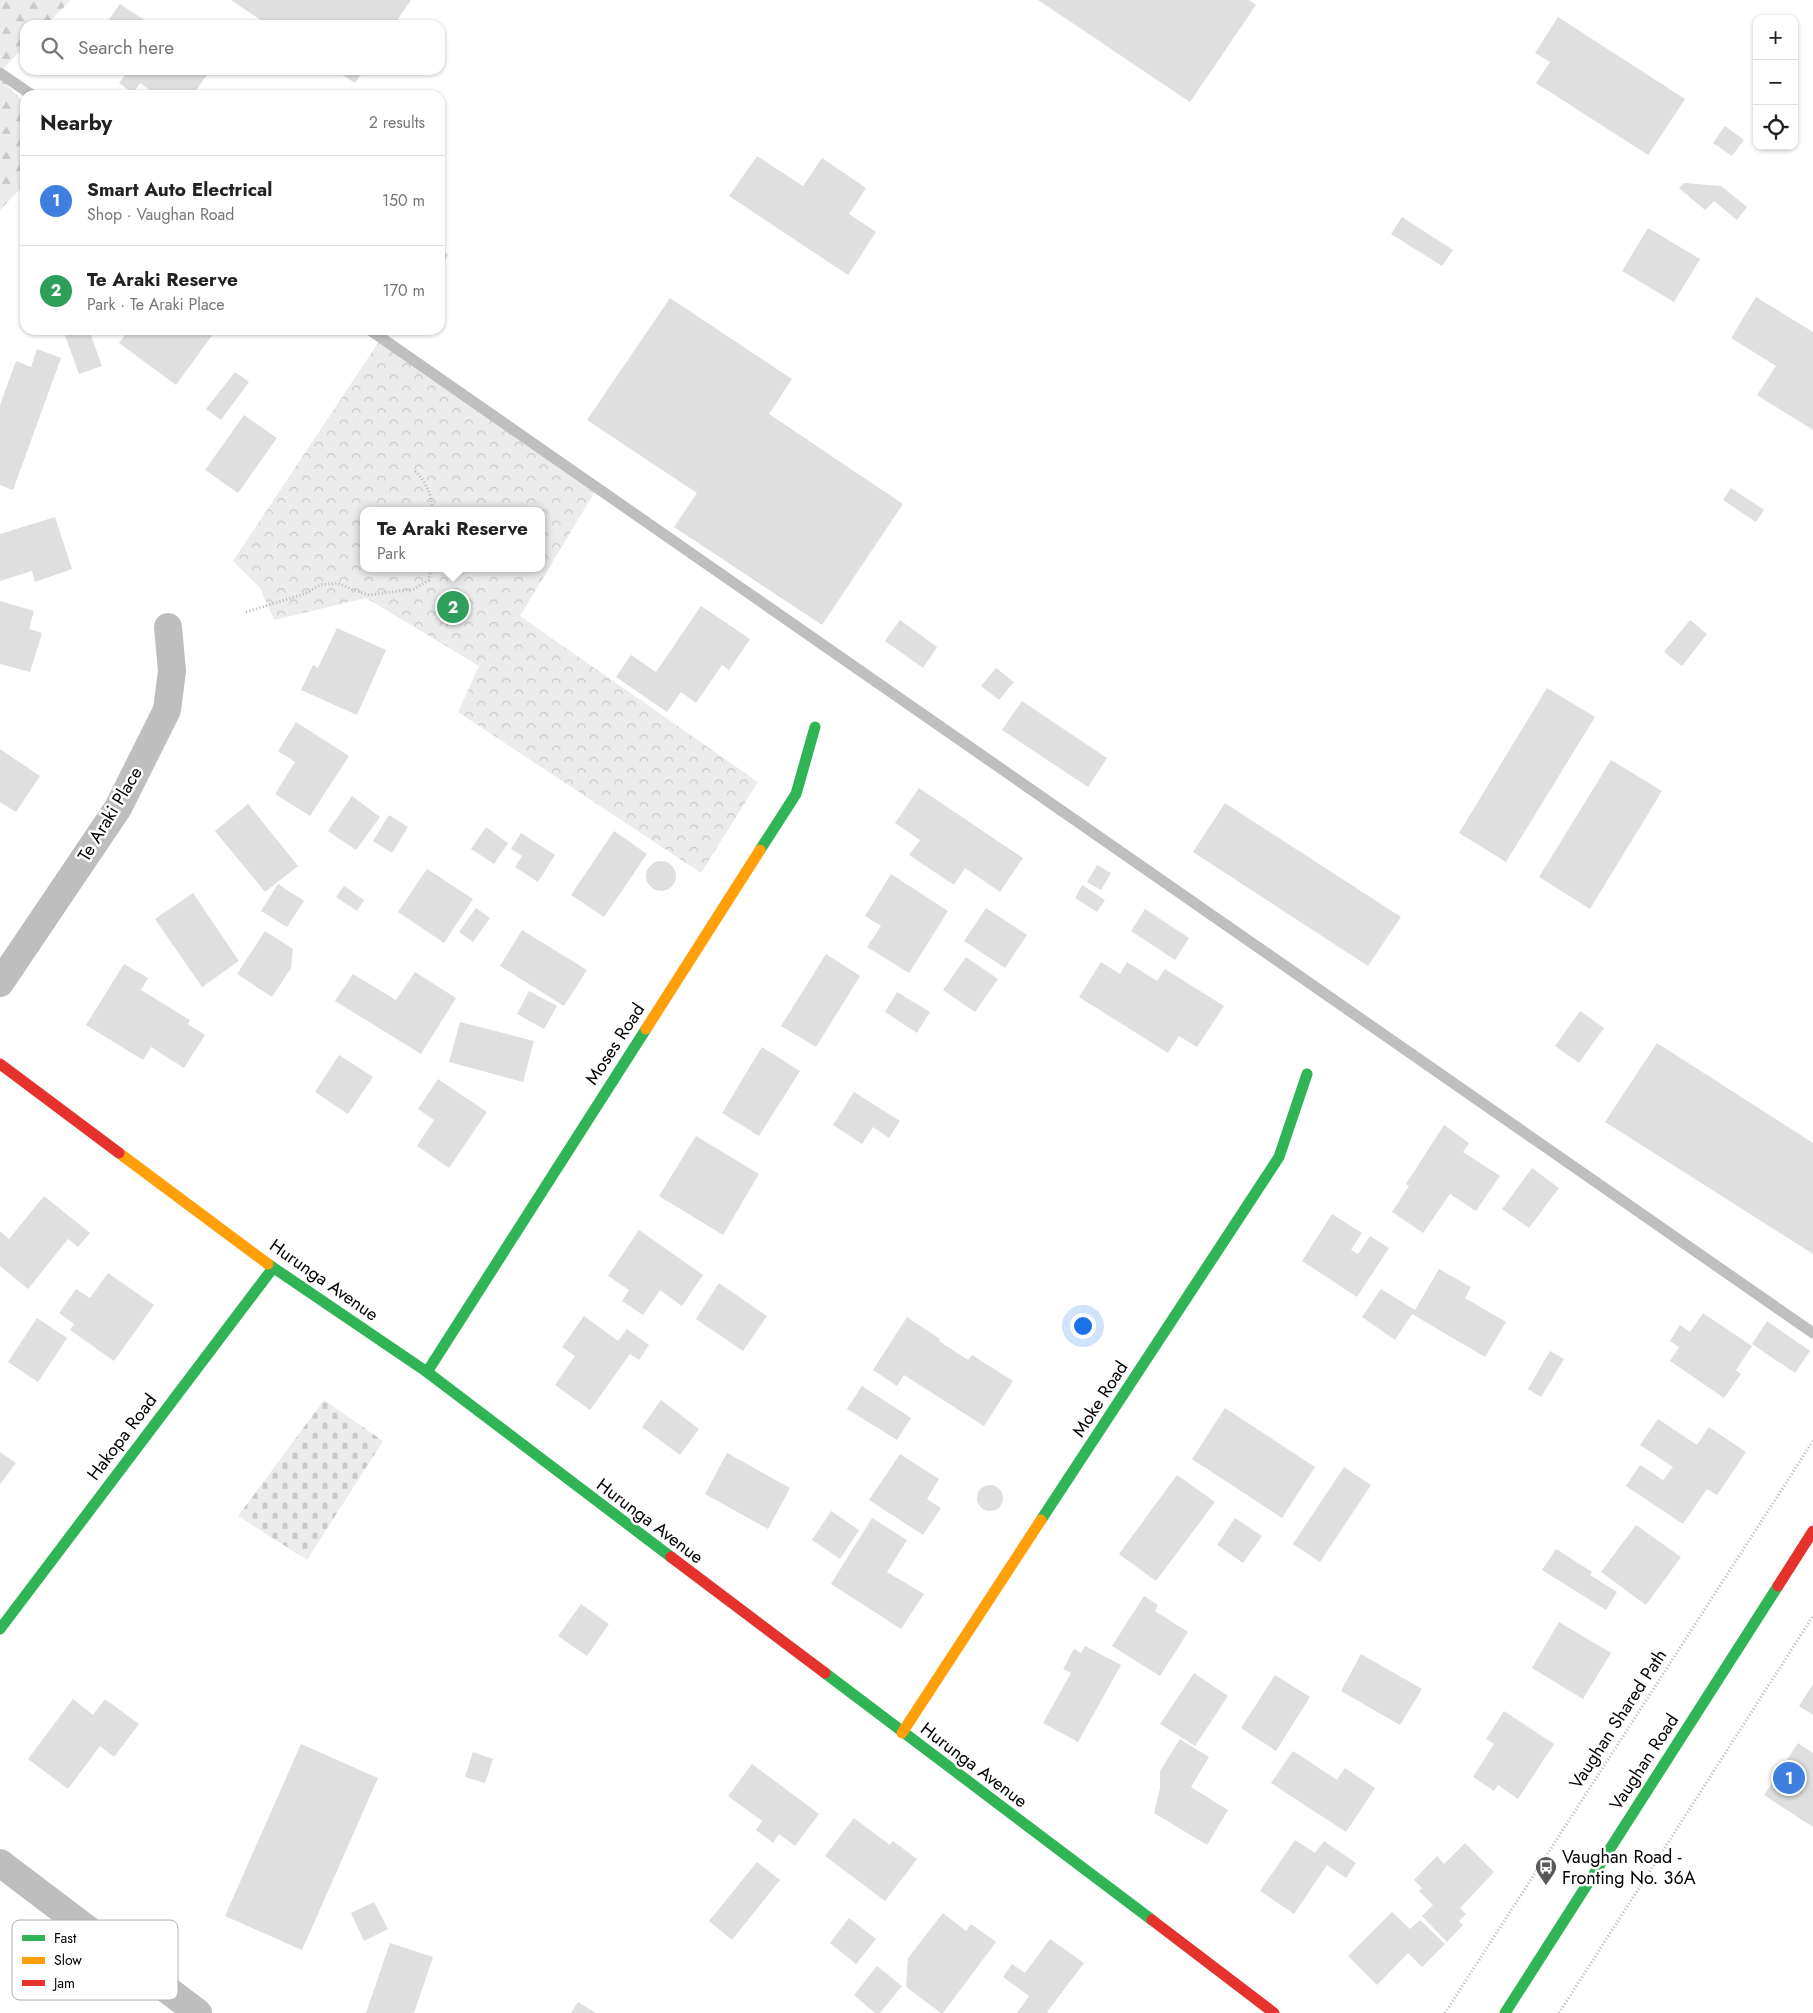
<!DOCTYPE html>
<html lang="en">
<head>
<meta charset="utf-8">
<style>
  body { margin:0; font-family:Jost,sans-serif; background:#f2f2f2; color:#222 }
  .controls { position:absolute; right:15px; top:15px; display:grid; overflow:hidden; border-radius:10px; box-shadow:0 1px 4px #0004 }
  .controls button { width:45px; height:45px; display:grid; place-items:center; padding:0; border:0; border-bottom:1px solid #e0e0e0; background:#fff; color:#222; font:25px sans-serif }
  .you { position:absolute; left:1082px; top:1325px; width:18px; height:18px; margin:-12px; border:4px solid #fff; border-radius:50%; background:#1a73e8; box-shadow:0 0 0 8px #1a73e833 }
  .badge { display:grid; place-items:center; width:32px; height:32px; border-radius:50%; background:#7c3aed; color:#fff; font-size:16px; font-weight:700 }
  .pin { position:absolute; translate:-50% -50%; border:2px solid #fff; box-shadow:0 1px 5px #0006 }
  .popup { position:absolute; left:360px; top:507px; width:185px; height:65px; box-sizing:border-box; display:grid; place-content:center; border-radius:10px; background:#fff; filter:drop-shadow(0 1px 4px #0005); font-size:16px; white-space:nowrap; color:#767676 }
  .popup b { font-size:19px; color:#222 }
  .popup::after { content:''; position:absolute; left:50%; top:100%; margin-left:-10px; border:10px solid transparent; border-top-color:#fff }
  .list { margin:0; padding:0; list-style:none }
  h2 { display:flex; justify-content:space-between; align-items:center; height:65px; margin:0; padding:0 20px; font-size:21px }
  h2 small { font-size:16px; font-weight:400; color:#767676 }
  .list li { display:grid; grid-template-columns:32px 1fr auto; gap:15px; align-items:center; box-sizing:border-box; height:90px; padding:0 20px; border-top:1px solid #e0e0e0 }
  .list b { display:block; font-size:19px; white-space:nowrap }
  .list p { margin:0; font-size:16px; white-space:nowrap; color:#767676 }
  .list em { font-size:16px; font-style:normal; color:#767676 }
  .icon { flex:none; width:28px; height:28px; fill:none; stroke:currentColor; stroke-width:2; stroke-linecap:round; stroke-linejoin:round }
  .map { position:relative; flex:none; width:1813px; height:2013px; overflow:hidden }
  .search { position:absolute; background:#fff; box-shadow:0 1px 4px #0004; left:20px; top:20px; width:425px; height:55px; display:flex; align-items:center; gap:12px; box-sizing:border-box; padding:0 18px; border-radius:15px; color:#767676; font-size:19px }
  .panel { position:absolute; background:#fff; box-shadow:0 1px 4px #0004; left:20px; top:90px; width:425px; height:245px; border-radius:15px }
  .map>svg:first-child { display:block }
  .forest { fill:url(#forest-firs) }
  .cemetery { fill:url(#cemetery-stones) }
  .park { fill:url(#park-crowns); fill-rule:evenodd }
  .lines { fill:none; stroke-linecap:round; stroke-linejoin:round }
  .stream { stroke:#bfbfbf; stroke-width:11 }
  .building { fill:#dfdfdf }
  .path { stroke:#b9b9b9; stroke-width:3; stroke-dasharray:1 2.5; stroke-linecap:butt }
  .street { stroke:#bebebe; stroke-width:28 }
  .fast { stroke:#30b455; stroke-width:11 }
  .slow { stroke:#ff9f0a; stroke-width:11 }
  .jam { stroke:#e5322d; stroke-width:11 }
  .labels { text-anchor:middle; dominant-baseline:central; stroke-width:5; stroke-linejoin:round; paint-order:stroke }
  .street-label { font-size:18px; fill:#000; stroke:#fff }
  .poi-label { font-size:18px; fill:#000; stroke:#fff; text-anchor:start }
  .key { fill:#fff; stroke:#b2b2b2; stroke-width:1 }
  .key-label { font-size:14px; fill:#000 }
</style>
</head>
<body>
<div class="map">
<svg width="1813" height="2013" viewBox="0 0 1813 2013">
  <defs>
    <pattern id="forest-firs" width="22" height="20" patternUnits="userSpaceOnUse" patternTransform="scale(1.25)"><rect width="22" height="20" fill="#ececec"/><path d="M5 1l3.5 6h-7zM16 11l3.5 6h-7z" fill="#c9c9c9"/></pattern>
    <pattern id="cemetery-stones" width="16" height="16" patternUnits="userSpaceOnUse" patternTransform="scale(1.25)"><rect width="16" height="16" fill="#ececec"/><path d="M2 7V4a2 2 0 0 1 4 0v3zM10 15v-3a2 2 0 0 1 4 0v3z" fill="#c9c9c9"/></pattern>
    <pattern id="park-crowns" width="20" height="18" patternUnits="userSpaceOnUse" patternTransform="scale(1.25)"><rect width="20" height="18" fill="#ececec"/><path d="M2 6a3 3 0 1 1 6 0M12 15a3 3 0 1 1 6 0" fill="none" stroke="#c9c9c9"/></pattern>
  </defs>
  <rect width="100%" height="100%" fill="#fff"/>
  <g class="forest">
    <polygon points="0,0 71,0 46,25 25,25 25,46 0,72"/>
    <polygon points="0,77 25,104 25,184 0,210"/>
  </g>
  <polygon class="cemetery" points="324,1400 383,1441 307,1560 238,1516"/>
  <path class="park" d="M 380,340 L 596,490 L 520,616 L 758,782 L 701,873 L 458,712 L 479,666 L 366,598 L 274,620 L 260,588 L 233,561 ZM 364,511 L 542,511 L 542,568 L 364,568 Z"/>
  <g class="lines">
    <g class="stream">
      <polyline points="0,73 32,95"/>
      <polyline points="370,330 1813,1333"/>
    </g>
  </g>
  <g class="building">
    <polygon points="231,0 411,0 394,25 268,25"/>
    <polygon points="1038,0 1249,0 1256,5 1190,102"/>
    <polygon points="120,4 152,25 105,25"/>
    <polygon points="1558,17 1685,99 1648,155 1536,83 1550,62 1535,53"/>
    <polygon points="119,70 210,70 193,95 156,95 140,83 133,93 119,83 126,74"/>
    <polygon points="335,70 364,70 355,83"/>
    <polygon points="1725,126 1744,140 1732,156 1713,143"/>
    <polygon points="757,156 803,186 822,158 866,188 849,214 876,232 848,275 729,196"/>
    <polygon points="1684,183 1721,186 1747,207 1737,220 1714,201 1705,210 1679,188"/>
    <polygon points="1402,217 1453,250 1442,266 1391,234"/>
    <polygon points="1648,228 1700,259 1674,302 1622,271"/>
    <polygon points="440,249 448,255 440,267"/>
    <polygon points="1756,297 1813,332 1813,430 1757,395 1776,366 1731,338"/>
    <polygon points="670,298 792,379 769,414 903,504 822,625 674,527 697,493 587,420"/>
    <polygon points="63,330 89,330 102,366 79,374"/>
    <polygon points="129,330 216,330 176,385 119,343"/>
    <polygon points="37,349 61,358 13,490 0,485 0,405 16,361 31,367"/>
    <polygon points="235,372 249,382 221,420 206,409"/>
    <polygon points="244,415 277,438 238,493 205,470"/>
    <polygon points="1731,488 1764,510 1756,522 1723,500"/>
    <polygon points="55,517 72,569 35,582 32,571 0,581 0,534"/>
    <polygon points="0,601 34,611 29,629 42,633 30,672 0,664"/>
    <polygon points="701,606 750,639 729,670 722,665 696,703 681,692 667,712 616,677 631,655 656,672"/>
    <polygon points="900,620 937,647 923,668 885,641"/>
    <polygon points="1690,620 1707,634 1682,666 1664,652"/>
    <polygon points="337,628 386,650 357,715 301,690 313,665 318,668"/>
    <polygon points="996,668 1014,682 999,700 981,686"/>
    <polygon points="1547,688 1595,717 1506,862 1459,833"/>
    <polygon points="1022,701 1107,758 1088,787 1002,730"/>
    <polygon points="296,722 349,756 310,816 275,794 295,762 278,751"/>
    <polygon points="0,749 40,776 16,812 0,802"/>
    <polygon points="1611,760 1662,791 1590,909 1539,877"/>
    <polygon points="919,788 1023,858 1000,892 965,868 954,885 909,855 920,840 895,823"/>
    <polygon points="352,796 380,817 356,850 328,831"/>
    <polygon points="1225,803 1401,917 1368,966 1193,852"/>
    <polygon points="248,804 298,866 265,892 215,831"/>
    <polygon points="389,815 408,827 392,853 373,841"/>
    <polygon points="486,827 508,843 494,864 471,849"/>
    <polygon points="614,831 647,854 604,917 571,895"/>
    <polygon points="521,833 555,855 538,882 515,867 522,856 511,849"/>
    <circle cx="661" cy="876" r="15"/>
    <polygon points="1097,865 1111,873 1101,890 1087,882"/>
    <polygon points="427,869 473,899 444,943 398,912"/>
    <polygon points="891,874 948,911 909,973 867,947 881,926 865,916"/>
    <polygon points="278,884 304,901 287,927 261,911"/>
    <polygon points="1082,885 1105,900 1097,912 1075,898"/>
    <polygon points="344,886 364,900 357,911 336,897"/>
    <polygon points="193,893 239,961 202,987 155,919"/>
    <polygon points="476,908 490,918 473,942 459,932"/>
    <polygon points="986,908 1027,935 1005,968 964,941"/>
    <polygon points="1145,909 1189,938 1175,960 1131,931"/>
    <polygon points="522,930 587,970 564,1006 500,966"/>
    <polygon points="265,931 293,949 291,968 272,997 237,974"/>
    <polygon points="826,954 860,976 816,1047 781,1026"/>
    <polygon points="966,957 998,979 975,1012 943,990"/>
    <polygon points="1101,962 1120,974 1127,962 1157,981 1165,969 1224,1006 1197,1047 1179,1036 1168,1053 1079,997"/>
    <polygon points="124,964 148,978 141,990 190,1020 188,1024 205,1035 184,1068 151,1047 143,1060 86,1025"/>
    <polygon points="415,972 456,998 421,1054 335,1001 353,974 396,1000"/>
    <polygon points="529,991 557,1006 544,1029 517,1014"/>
    <polygon points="897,992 930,1012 917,1033 885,1012"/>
    <polygon points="1580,1011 1604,1028 1579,1063 1555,1046"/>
    <polygon points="460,1022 534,1041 523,1082 449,1062"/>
    <polygon points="1657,1043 1813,1143 1813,1254 1605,1122"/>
    <polygon points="762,1047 800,1071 759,1136 722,1113"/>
    <polygon points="339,1055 373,1077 348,1114 315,1092"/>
    <polygon points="438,1079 487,1112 449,1168 417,1146 434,1120 418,1109"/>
    <polygon points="854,1092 900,1121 889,1138 873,1127 862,1144 833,1125"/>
    <polygon points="1444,1125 1469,1143 1463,1152 1500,1176 1476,1211 1450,1194 1423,1233 1392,1212 1409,1186 1406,1184"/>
    <polygon points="696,1136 759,1174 723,1235 659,1196"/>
    <polygon points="1532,1168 1559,1188 1529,1228 1502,1209"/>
    <polygon points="44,1196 90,1233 78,1247 68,1239 28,1289 0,1266 0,1231 9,1239"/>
    <polygon points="1332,1214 1362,1233 1351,1250 1358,1254 1370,1236 1389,1248 1357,1297 1302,1261"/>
    <polygon points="639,1230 703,1275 682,1306 660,1290 643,1315 622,1301 629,1290 608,1276"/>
    <polygon points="1439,1269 1471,1287 1465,1298 1506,1322 1485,1357 1412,1314 1395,1340 1362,1317 1381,1289 1415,1310"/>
    <polygon points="108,1273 154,1305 114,1361 70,1330 74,1324 59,1313 76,1289 90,1298"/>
    <polygon points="719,1283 767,1316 743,1351 696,1319"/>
    <polygon points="1703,1313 1752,1346 1736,1370 1741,1374 1724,1398 1670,1361 1679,1347 1670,1341 1680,1325 1690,1332"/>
    <polygon points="584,1316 618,1341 627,1329 649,1345 639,1360 630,1354 590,1410 555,1385 575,1356 562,1347"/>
    <polygon points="907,1317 940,1339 939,1341 968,1360 972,1355 1013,1381 984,1426 904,1375 897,1386 873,1370"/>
    <polygon points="37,1318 67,1338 38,1382 8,1362"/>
    <polygon points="1767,1321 1810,1351 1795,1373 1752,1344"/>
    <polygon points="1550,1351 1564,1359 1541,1397 1528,1389"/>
    <polygon points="862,1386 911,1418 897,1440 847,1409"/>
    <polygon points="661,1400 699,1429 680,1455 642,1427"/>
    <polygon points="1225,1408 1315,1467 1282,1518 1192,1459"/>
    <polygon points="1658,1419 1697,1445 1709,1427 1746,1452 1717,1495 1707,1489 1683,1524 1626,1486 1640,1465 1663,1480 1673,1467 1640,1445"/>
    <polygon points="0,1452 16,1463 0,1484"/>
    <polygon points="727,1453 790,1488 768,1529 705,1494"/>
    <polygon points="900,1454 939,1479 927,1499 941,1508 923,1535 869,1500"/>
    <polygon points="1344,1467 1371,1485 1320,1562 1293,1544"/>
    <polygon points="1177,1475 1215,1502 1156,1581 1119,1554"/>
    <circle cx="990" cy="1498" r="13"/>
    <polygon points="831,1511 859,1530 840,1559 812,1540"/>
    <polygon points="872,1518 907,1540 887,1572 924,1594 901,1629 831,1584"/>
    <polygon points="1235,1518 1262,1536 1243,1563 1217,1545"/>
    <polygon points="1636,1525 1681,1557 1646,1605 1601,1572"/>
    <polygon points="1556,1549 1592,1572 1590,1575 1617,1592 1606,1610 1542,1570"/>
    <polygon points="1144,1596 1158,1605 1155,1611 1188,1632 1160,1676 1112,1646"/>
    <polygon points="581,1604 609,1624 587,1656 558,1636"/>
    <polygon points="1559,1622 1611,1653 1583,1699 1532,1668"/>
    <polygon points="1085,1646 1121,1665 1078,1742 1043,1723 1071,1673 1063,1669 1074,1649 1081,1653"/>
    <polygon points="1361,1654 1422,1689 1400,1725 1341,1691"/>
    <polygon points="1194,1673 1228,1696 1195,1746 1160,1724"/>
    <polygon points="1275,1675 1310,1697 1276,1751 1241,1728"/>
    <polygon points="1813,1684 1813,1715 1799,1706"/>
    <polygon points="73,1699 93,1715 105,1699 139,1724 114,1757 100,1746 68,1789 28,1759"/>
    <polygon points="1504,1711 1554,1744 1518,1799 1498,1785 1494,1791 1473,1777 1494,1744 1486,1739"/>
    <polygon points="1180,1739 1209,1757 1191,1787 1228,1810 1207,1845 1154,1813 1160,1788 1160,1771"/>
    <polygon points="1798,1743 1813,1753 1813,1827 1764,1795"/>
    <polygon points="301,1744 378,1778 302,1950 225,1916"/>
    <polygon points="1293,1751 1337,1780 1345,1768 1375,1788 1346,1832 1271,1783"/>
    <polygon points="473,1752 493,1759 485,1783 465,1777"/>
    <polygon points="752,1764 819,1814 795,1846 779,1834 773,1843 756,1830 762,1821 728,1796"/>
    <polygon points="854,1818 890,1845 893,1841 917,1859 885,1901 825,1856"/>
    <polygon points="1295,1840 1315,1853 1324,1841 1356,1863 1346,1878 1327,1865 1294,1914 1260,1891"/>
    <polygon points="1465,1843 1494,1872 1460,1908 1466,1914 1459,1921 1463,1925 1447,1942 1422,1916 1433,1905 1419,1891 1422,1888 1414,1880 1437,1856 1444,1864"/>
    <polygon points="757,1862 780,1880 732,1940 709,1921"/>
    <polygon points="374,1902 388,1929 364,1941 351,1913"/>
    <polygon points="1392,1912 1410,1929 1420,1920 1445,1944 1422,1967 1408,1953 1377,1985 1348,1956"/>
    <polygon points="943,1913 966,1931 971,1924 996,1942 943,2013 941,2013 906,1987 908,1958"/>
    <polygon points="849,1918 876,1939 856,1964 830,1943"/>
    <polygon points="1050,1939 1084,1963 1047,2012 1049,2013 1017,2013 1029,1996 1003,1977 1012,1964 1025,1973"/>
    <polygon points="390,1943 433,1957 414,2013 366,2013"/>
    <polygon points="877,1966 902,1986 880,2013 875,2013 854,1995"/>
    <polygon points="578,2002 596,2013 571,2013"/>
  </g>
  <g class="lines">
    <g class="path">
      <path d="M 415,471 C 428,484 430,493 433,511"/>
      <polyline points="246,612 304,594 320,585 338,583 353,590 369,595 414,589 429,580 431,568"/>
      <polyline points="1445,2013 1813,1441"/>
      <polyline points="1559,2013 1813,1616"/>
    </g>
    <g class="street">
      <polyline points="0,983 118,808 167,710 172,671 168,627"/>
      <polyline points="0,1863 198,2013"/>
    </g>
    <g class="fast">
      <polyline points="760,850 796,794 815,727"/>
      <polyline points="268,1264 427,1372 671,1557"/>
      <polyline points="427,1372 646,1029"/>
      <polyline points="1041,1520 1279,1157 1307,1074"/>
      <polyline points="0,1629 273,1268"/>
      <polyline points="825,1673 1152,1920"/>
      <polyline points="1505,2013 1778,1586"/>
    </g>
    <g class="slow">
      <polyline points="646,1029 760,850"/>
      <polyline points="119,1153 268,1264"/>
      <polyline points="902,1733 1041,1520"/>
    </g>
    <g class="jam">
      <polyline points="0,1064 119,1153"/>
      <polyline points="671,1557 825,1673"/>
      <polyline points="1778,1586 1813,1531"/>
      <polyline points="1152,1920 1274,2013"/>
    </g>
  </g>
  <defs>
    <g id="bus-pin" transform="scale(1.125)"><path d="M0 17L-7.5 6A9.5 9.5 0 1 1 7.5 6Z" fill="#595959" stroke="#fff"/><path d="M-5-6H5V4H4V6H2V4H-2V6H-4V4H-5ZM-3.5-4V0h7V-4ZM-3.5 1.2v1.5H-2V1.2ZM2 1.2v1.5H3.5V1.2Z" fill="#fff"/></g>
  </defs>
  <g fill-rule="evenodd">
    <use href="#bus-pin" x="1546" y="1867"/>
  </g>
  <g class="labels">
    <g class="street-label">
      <text transform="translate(110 814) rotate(-59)">Te Araki Place</text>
      <text transform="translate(615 1044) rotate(-57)">Moses Road</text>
      <text transform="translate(324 1280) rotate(35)">Hurunga Avenue</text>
      <text transform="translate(1100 1399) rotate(-57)">Moke Road</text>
      <text transform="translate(122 1437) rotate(-53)">Hakopa Road</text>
      <text transform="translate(650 1521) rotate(37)">Hurunga Avenue</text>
      <text transform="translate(1618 1719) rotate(-57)">Vaughan Shared Path</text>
      <text transform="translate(1644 1762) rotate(-57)">Vaughan Road</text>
      <text transform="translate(974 1765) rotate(37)">Hurunga Avenue</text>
    </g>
    <g class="poi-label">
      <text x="1562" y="1857">Vaughan Road -<tspan x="1562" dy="21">Fronting No. 36A</tspan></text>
    </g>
  </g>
  <rect x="12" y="1920" width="166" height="80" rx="8" class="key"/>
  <rect x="22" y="1935" width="23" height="6" fill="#30b455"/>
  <rect x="22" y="1957" width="23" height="7" fill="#ff9f0a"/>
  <rect x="22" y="1980" width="23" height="6" fill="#e5322d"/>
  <g class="key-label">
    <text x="54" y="1943">Fast</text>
    <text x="54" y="1965">Slow</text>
    <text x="54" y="1988">Jam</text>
  </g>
</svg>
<div class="controls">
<button>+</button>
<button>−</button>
<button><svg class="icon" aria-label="locate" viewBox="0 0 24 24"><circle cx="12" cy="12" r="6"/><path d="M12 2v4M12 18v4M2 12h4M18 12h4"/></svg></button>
</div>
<div class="you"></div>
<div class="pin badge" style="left:1789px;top:1778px;background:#3f7fe0">1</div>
<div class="pin badge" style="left:453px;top:607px;background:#2e9e5b">2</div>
<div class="popup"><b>Te Araki Reserve</b>Park</div>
<div class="search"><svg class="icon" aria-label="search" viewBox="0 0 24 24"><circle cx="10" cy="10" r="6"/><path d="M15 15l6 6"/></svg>Search here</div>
<section class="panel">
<h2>Nearby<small>2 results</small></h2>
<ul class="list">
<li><span class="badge" style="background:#3f7fe0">1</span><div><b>Smart Auto Electrical</b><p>Shop · Vaughan Road</p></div><em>150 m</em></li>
<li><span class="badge" style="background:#2e9e5b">2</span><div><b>Te Araki Reserve</b><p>Park · Te Araki Place</p></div><em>170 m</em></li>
</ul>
</section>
</div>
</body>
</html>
